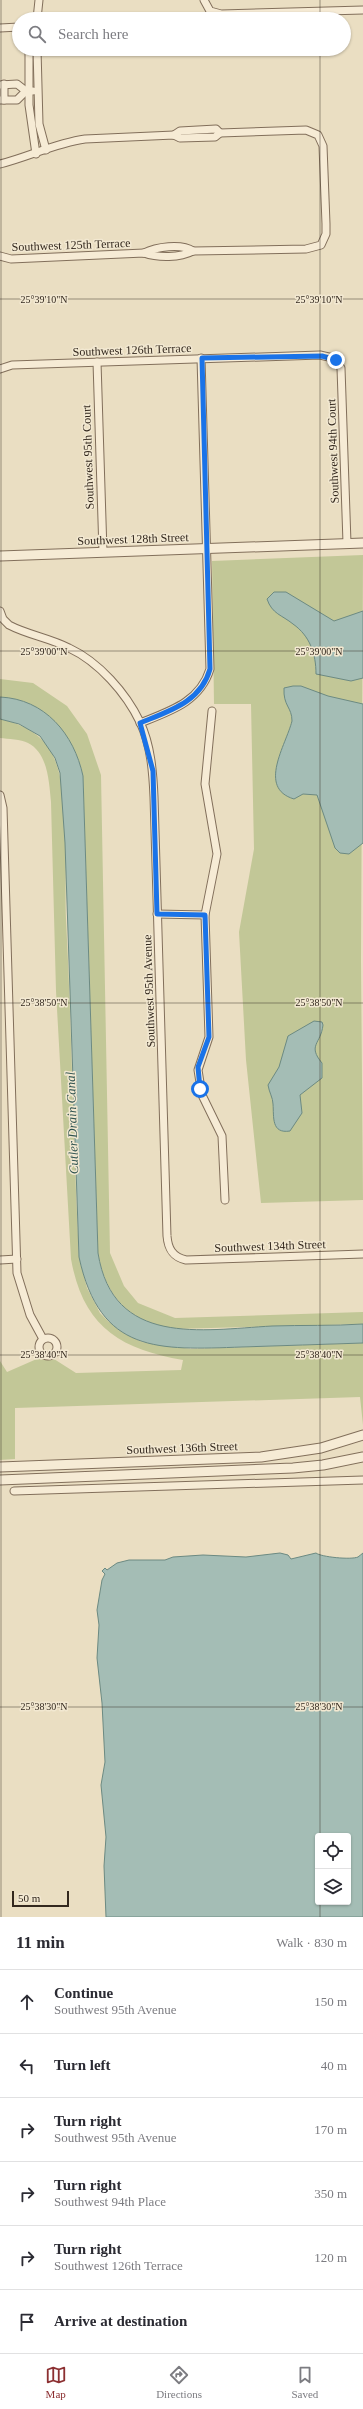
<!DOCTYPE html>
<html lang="en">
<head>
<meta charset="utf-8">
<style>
  body { margin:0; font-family:Georgia,serif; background:#f7f7f7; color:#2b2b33 }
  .controls { position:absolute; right:12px; bottom:12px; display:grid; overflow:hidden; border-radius:4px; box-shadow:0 1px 3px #0004 }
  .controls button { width:36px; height:36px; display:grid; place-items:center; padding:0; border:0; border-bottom:1px solid #e1e1e2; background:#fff; color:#2b2b33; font:20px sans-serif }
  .scale { position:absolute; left:12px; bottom:10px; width:57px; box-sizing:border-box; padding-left:4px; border:2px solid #33281e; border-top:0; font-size:11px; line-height:14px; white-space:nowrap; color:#33281e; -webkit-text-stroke:3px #f2e8d1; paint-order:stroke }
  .stop { position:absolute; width:12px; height:12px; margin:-9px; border:3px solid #1a73e8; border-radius:50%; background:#fff }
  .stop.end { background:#1a73e8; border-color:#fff; box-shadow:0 1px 4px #0008 }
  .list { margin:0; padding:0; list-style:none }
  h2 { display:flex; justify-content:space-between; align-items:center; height:52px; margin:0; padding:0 16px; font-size:17px }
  h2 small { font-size:13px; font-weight:400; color:#7c7c81 }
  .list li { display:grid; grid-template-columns:26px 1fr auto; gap:12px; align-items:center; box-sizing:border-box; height:64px; padding:0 16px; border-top:1px solid #e1e1e2 }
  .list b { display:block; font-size:15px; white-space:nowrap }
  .list p { margin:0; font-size:13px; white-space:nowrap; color:#7c7c81 }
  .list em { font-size:13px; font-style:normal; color:#7c7c81 }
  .icon { flex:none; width:22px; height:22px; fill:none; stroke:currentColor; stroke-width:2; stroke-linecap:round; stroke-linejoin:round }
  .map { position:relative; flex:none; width:363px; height:1917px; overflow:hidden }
  .search { position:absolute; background:#fff; box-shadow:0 1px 3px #0004; left:12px; right:12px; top:12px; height:44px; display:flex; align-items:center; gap:10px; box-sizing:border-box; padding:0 14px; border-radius:22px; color:#7c7c81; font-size:15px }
  .sheet { height:436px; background:#fff }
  nav { display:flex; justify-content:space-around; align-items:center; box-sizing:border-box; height:56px; border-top:1px solid #e1e1e2; background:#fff; font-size:11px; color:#7c7c81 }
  nav a { display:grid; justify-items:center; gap:2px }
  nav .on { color:#8c3032 }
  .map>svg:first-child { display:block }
  .green { fill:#c2c797 }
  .water { fill:#a4bdb5; stroke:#6c8a82; fill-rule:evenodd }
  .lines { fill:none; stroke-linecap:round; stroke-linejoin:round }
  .minor-casing { stroke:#826f5b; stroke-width:9 }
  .tertiary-casing { stroke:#826f5b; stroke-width:11 }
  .minor { stroke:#f6ebd5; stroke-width:7 }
  .tertiary { stroke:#f6ebd5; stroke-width:9 }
  .route { stroke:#1a73e8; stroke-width:5 }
  .ticks { fill:none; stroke:#33281e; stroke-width:1; stroke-opacity:0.45 }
  .labels { text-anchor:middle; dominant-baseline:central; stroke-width:3; stroke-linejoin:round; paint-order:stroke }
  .street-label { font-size:12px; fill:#33281e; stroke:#f2e8d1 }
  .water-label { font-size:13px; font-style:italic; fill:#2e524f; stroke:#f2e8d1 }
  .ticks-label { font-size:10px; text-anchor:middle; fill:#33281e; stroke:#f2e8d1; stroke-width:3; stroke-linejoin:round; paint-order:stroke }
</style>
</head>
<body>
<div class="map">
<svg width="363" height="1917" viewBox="0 0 363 1917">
  <rect width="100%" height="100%" fill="#eadec2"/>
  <g class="green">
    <polygon points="363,555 361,961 363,1200 261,1203 246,1060 239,932 254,849 251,704 214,704 212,561"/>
    <path d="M 0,679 L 33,683 L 67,706 L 87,734 L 101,775 L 110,1253 L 124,1286 L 138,1303 L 175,1318 L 363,1312 L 363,1324 L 174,1329 C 130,1323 105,1296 98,1253 L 83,776 C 74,735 44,699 0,697 Z"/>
    <path d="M 0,719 C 24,724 46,736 55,760 C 71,801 64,873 66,919 C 72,1031 73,1144 79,1257 L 87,1288 L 100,1313 L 108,1321 L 125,1334 L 142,1342 L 191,1349 L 363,1343 L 363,1425 L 360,1397 L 15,1408 L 15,1459 L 0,1460 L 0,1361 L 7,1372 L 39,1358 L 48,1360 L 54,1359 L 76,1373 L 181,1370 L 183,1360 C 119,1349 83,1326 71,1259 L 56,991 L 51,802 C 49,782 48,753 28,743 C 21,739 8,739 0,738 Z"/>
  </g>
  <g class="water">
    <path d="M 274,592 L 286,592 L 334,621 L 363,611 L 363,678 L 351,681 L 316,674 C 316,654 310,636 293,624 C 282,615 272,614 267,599 Z"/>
    <path d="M 293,686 L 301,686 L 328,696 L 363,704 L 363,843 L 349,854 L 340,853 L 335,848 L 317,795 L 303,794 L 294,799 C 257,788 286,745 292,721 C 292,707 283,706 284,688 Z"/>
    <path d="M 0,697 C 45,699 74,734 83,776 L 98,1253 C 113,1347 201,1330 272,1326 C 302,1325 333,1326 363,1324 L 363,1343 C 323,1344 282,1346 242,1347 C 158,1350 100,1354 79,1257 L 65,843 L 60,773 L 55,758 L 40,736 L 19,724 L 0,719 Z"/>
    <path d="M 314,1021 L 322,1022 L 323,1025 C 321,1044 307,1045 322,1063 L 322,1078 L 300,1095 L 302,1113 L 290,1131 C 271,1134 274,1117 273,1104 C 273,1098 269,1092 268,1085 L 279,1067 L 288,1036 Z"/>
    <path d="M 280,1553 L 288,1555 L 291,1559 L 316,1553 C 321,1557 351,1560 358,1557 C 360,1556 361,1554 363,1553 L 363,1917 L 106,1917 L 104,1866 L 106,1837 L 101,1785 L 105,1762 L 102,1703 L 97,1658 L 99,1625 L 97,1610 L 102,1580 L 105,1574 L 102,1571 L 105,1568 L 107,1570 L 117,1563 L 129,1560 L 165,1560 L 173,1557 L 203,1555 L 246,1557 ZM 318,1836 L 348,1836 L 348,1902 L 318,1902 Z"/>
  </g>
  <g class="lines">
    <g class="minor-casing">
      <g id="minor">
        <polyline points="204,0 210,11 221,14 363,10"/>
        <polyline points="37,19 39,0"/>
        <polyline points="74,19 114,17"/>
        <polyline points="0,28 19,27"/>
        <polyline points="29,49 29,105 36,154"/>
        <polyline points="37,49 39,124 46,150"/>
        <polyline points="4,84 4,100"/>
        <polyline points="0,85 17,84 26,91 33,91"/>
        <polyline points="0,100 17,100 26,91"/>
        <polyline points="174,135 180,131 216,129 220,133"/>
        <path d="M 0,164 C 28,157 56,143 85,139 L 174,135 L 180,138 L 215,137 L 220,133 L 306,130 L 318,135 L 323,146 L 326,224 L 326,234 L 321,245 L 306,249 L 193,251 C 180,258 158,258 144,253 L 11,259 L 0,256"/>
        <path d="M 144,253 C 156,247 181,243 193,251"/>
        <polyline points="97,362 103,552"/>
        <polyline points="0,369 12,365 320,355 333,358 341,368 347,543"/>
        <path d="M 0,611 L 3,619 L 9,625 C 28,635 50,638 69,648 C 99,662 126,693 140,722 C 151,745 153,773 154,797 L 167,1236 C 168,1248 172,1257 186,1260 L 363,1254"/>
        <polyline points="212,711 205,784 217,854 205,915 209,1037 198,1070 202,1095 222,1136 225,1200"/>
        <path d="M 140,723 C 170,711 200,702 210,669 L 201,358"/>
        <polyline points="0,795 3,808 17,1273 30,1315 43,1339"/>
        <polyline points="157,914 205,915"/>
        <polyline points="0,1260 17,1259"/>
        <circle cx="48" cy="1347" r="9"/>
        <polyline points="14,1491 363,1480"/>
      </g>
    </g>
    <g class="tertiary-casing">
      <g id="tertiary">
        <polyline points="0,556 363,543"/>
        <polyline points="0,1467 261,1457 321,1448 363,1435"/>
        <polyline points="0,1480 293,1468 323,1465 363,1457"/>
      </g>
    </g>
    <use href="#minor" class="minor"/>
    <use href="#tertiary" class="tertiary"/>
  </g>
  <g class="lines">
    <path class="route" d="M 200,1089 L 198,1067 L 209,1037 L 205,915 L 157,914 L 153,771 L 140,723 C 169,711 201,702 210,669 L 202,358 L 322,356 L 336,360"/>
  </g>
  <path class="ticks" d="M 1,0 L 1,1917M 320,0 L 320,19M 320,49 L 320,1836M 0,299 L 363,299M 0,651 L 363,651M 0,1003 L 363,1003M 0,1355 L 363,1355M 0,1707 L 363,1707M 320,1902 L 320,1917"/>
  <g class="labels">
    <g class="street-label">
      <text transform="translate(71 245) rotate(-2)">Southwest 125th Terrace</text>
      <text transform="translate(132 350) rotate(-2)">Southwest 126th Terrace</text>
      <text transform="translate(333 451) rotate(-92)">Southwest 94th Court</text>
      <text transform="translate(88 457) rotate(-92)">Southwest 95th Court</text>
      <text transform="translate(133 539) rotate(-2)">Southwest 128th Street</text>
      <text transform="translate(149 991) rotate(-92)">Southwest 95th Avenue</text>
      <text transform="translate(270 1246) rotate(-2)">Southwest 134th Street</text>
      <text transform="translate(182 1448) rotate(-2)">Southwest 136th Street</text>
    </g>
    <g class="water-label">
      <text transform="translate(72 1123) rotate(-92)">Cutler Drain Canal</text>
    </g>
  </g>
  <g class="ticks-label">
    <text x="44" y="303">25°39'10"N</text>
    <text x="319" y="303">25°39'10"N</text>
    <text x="44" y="655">25°39'00"N</text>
    <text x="319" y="655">25°39'00"N</text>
    <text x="44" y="1006">25°38'50"N</text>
    <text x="319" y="1006">25°38'50"N</text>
    <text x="44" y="1358">25°38'40"N</text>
    <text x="319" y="1358">25°38'40"N</text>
    <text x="44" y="1710">25°38'30"N</text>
    <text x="319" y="1710">25°38'30"N</text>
  </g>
</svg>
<div class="controls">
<button><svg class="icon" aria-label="locate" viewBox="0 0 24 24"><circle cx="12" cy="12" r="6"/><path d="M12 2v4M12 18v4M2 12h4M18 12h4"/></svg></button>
<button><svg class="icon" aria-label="layers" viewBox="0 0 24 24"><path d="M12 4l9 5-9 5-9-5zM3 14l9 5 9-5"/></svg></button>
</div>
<div class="scale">50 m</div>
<div class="stop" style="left:200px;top:1089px"></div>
<div class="stop end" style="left:336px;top:360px"></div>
<div class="search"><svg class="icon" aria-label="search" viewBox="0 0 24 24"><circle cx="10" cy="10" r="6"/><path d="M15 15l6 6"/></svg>Search here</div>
</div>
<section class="sheet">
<h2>11 min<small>Walk · 830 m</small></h2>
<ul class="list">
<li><svg class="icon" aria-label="ahead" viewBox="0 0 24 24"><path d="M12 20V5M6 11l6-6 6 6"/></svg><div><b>Continue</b><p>Southwest 95th Avenue</p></div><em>150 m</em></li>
<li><svg class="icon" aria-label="left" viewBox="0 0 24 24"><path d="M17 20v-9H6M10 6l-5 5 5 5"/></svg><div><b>Turn left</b></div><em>40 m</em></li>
<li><svg class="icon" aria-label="right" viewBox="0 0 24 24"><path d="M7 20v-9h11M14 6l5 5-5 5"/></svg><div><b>Turn right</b><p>Southwest 95th Avenue</p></div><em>170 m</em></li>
<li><svg class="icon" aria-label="right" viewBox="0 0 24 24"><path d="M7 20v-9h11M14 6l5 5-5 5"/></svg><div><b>Turn right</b><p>Southwest 94th Place</p></div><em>350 m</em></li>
<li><svg class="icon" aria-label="right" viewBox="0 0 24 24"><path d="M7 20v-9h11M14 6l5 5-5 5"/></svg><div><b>Turn right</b><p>Southwest 126th Terrace</p></div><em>120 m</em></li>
<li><svg class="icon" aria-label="arrive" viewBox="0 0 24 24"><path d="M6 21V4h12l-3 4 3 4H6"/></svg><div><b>Arrive at destination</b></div></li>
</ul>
</section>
<nav>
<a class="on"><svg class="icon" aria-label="map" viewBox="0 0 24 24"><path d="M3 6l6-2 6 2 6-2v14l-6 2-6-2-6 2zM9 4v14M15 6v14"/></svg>Map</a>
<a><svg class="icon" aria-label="directions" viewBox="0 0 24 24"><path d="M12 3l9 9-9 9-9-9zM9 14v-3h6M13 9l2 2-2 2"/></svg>Directions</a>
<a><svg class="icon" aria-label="saved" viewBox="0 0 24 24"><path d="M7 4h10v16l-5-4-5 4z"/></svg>Saved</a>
</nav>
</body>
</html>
